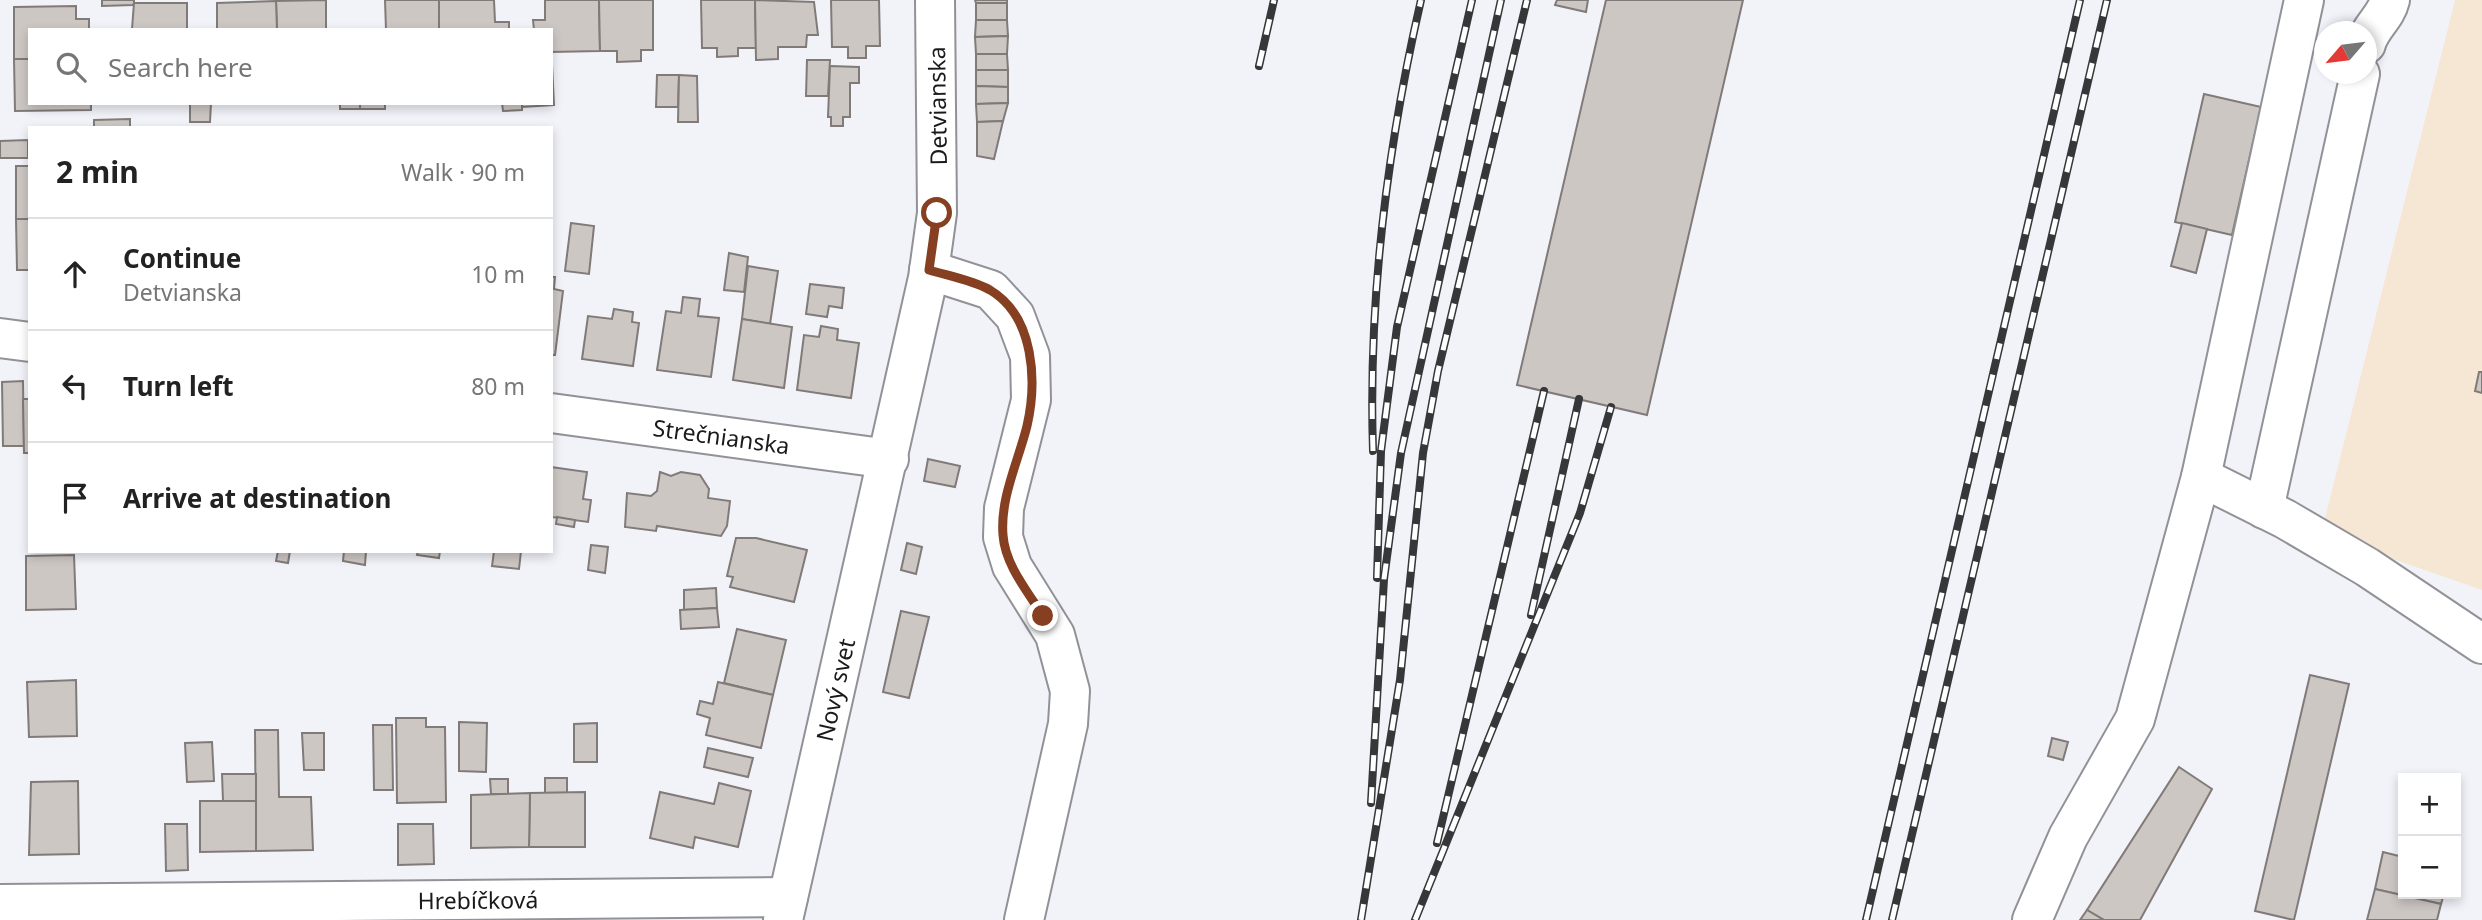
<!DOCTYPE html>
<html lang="en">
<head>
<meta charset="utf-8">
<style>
  body { margin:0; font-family:"Noto Sans",sans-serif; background:#f6f6f6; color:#222 }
  .controls { position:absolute; right:21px; bottom:21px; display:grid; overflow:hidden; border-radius:0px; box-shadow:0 4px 10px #0003 }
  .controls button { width:63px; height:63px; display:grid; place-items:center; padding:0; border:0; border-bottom:2px solid #e0e0e0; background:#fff; color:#222; font:35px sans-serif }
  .compass { position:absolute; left:2314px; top:21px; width:63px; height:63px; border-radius:50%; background:#fff; box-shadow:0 4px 10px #0003; rotate:242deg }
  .stop { position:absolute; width:21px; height:21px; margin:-16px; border:5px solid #873f21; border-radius:50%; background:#fff }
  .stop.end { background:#873f21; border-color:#fff; box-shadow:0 2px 7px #0008 }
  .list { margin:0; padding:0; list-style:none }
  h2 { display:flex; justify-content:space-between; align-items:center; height:91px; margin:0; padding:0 28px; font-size:30px }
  h2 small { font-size:23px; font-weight:400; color:#767676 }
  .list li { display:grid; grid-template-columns:46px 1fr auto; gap:21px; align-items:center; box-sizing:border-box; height:112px; padding:0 28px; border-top:2px solid #e0e0e0 }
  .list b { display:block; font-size:26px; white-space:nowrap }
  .list p { margin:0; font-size:23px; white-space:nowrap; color:#767676 }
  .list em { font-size:23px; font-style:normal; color:#767676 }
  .icon { flex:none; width:38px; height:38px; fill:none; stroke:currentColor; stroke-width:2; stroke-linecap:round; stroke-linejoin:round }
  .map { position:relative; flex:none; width:2482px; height:920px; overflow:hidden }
  .search { position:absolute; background:#fff; box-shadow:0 4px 10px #0003; left:28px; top:28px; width:525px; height:77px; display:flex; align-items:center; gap:18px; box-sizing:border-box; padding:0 24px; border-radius:0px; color:#767676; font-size:26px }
  .panel { position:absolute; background:#fff; box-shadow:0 4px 10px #0003; left:28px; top:126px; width:525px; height:427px; border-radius:0px }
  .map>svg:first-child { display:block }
  .industrial { fill:#f6e7d4 }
  .building { fill:#cdc7c4; stroke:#807a78; stroke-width:2 }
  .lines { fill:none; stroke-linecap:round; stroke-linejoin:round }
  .minor-casing { stroke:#919197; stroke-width:42 }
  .minor { stroke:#fff; stroke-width:38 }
  .rail-casing { stroke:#363739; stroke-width:8 }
  .rail { stroke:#fff; stroke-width:5; stroke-dasharray:16; stroke-linecap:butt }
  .route { stroke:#873f21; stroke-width:9 }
  .labels { text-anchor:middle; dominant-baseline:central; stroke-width:5; stroke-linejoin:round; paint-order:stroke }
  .street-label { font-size:23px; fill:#191a1c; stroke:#fff }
</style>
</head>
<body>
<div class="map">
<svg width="2482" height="920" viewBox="0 0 2482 920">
  <rect width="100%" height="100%" fill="#f2f3f9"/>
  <polygon class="industrial" points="2455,0 2482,0 2482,590 2321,534"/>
  <g class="building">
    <polygon points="102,0 134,0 134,3 133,5 102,6"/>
    <polygon points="326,0 326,30 277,30 276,1"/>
    <polygon points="385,0 439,0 439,30 386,30"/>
    <polygon points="439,0 494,0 495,22 509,22 509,30 439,30"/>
    <polygon points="545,0 599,0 600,51 551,52 551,30 534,30 533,20 545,20"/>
    <polygon points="599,0 653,0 653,50 641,50 641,61 617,62 617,51 600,51"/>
    <polygon points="701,0 755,0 756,48 738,48 738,56 717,57 717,48 702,48"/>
    <polygon points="755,0 814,2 818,35 807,35 806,47 778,47 778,59 756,60"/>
    <polygon points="831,0 879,0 880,46 866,46 866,58 848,58 848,47 832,47"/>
    <polygon points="975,0 1007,0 1007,3 976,3"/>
    <polygon points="1557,0 1588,0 1586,12 1555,5"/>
    <polygon points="1606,0 1743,0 1647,415 1517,385"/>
    <polygon points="276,1 277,30 217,30 217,3"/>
    <polygon points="134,3 187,3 187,30 132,29"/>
    <rect x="976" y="3" width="31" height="17"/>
    <polygon points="76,6 76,19 89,19 89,30 30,30 30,59 14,59 14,7"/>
    <polygon points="976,20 1007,20 1008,36 975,37"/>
    <polygon points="1008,36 1007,54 976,54 975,37"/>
    <polygon points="976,54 1007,54 1008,70 976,70"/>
    <polygon points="14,59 30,59 30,103 91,103 91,110 15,111"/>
    <polygon points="807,60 830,60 828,96 806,96"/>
    <polygon points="552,64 554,105 522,107 522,103 551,103"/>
    <polygon points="830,66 859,67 859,83 850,83 850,117 843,117 843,126 831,126 831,117 828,117"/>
    <polygon points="976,70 1008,70 1008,87 976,86"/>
    <polygon points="657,75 679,75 678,107 656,107"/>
    <polygon points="679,75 697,76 698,122 678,122"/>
    <polygon points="976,86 1008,87 1008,103 976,104"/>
    <polygon points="2204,94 2261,107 2232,235 2175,222"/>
    <polygon points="190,103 211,103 210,122 190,122"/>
    <rect x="340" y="103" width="20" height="6"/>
    <rect x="360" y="103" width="25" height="6"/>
    <polygon points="502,103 522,103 522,110 503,111"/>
    <polygon points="1008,103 1003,121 977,122 976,104"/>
    <polygon points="130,119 130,128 94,128 94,120"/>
    <polygon points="1003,121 994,159 977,156 977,122"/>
    <polygon points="28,140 28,158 0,158 0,141"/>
    <rect x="16" y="166" width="14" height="53"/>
    <polygon points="16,219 30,219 30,270 17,270"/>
    <polygon points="571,223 594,226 589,274 565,271"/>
    <polygon points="2182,223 2207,229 2196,273 2171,266"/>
    <polygon points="729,253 748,257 744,292 724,290"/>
    <polygon points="748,266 778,271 770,324 742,319"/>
    <polygon points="551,277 555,277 554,289 563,291 555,355 551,355"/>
    <polygon points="810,284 844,288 842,308 829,306 827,317 806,314"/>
    <polygon points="683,297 700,299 698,316 719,318 711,377 657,370 666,311 681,313"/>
    <polygon points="614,309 633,312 632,322 639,323 633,366 582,359 588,316 612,319"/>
    <polygon points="742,319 792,327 784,388 733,380"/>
    <polygon points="821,326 838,329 837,340 859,343 851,398 797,390 804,335 819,337"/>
    <polygon points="2479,372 2482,372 2482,393 2475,391"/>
    <polygon points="23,381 24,446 3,446 2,382"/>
    <polygon points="23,399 30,399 30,453 24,453"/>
    <polygon points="928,459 960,466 955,487 924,481"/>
    <polygon points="551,467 587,472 583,499 591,500 588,522 551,517"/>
    <polygon points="660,472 671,476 681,472 700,475 709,489 708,498 730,501 727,526 721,536 657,526 656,531 625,527 627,493 651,496 657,491"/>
    <polygon points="557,517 575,520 574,527 556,524"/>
    <polygon points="736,538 756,538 807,550 794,602 730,587 733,577 727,576"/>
    <polygon points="907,543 922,547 916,574 901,570"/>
    <polygon points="591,545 608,547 605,573 588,570"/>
    <polygon points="278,551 290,551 288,563 276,561"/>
    <polygon points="344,551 366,551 365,565 343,561"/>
    <polygon points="418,551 440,551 439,558 417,555"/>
    <polygon points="494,551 521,551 519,569 492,566"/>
    <polygon points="74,555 76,609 26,610 26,556"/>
    <polygon points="716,588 717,608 684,610 684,590"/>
    <polygon points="717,608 719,627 681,629 680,610"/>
    <polygon points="901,611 929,617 909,698 883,692"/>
    <polygon points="737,629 786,640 773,695 724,683"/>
    <polygon points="2310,675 2349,684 2294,920 2255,911"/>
    <polygon points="76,680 77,736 29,737 27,682"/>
    <polygon points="718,682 773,695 761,748 706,735 710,718 697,714 700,701 713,704"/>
    <polygon points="396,718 426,718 426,727 445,727 446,802 397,803"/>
    <polygon points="459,722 487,723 486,772 459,771"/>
    <polygon points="597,723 597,762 574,762 574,724"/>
    <polygon points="373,725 392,725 393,790 374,790"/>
    <polygon points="255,730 278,730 279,797 311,797 313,850 256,851"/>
    <polygon points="302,733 324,733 324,770 304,770"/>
    <polygon points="2052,738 2068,742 2063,760 2048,756"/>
    <polygon points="212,742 214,781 187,782 185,743"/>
    <polygon points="708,748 753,758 748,777 704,767"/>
    <polygon points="2179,767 2212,789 2140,920 2104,920 2087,910"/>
    <polygon points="222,774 256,774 256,801 223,801"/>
    <rect x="545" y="778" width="22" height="15"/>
    <polygon points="490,779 508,779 508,794 491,794"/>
    <polygon points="78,781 79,854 29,855 31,782"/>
    <polygon points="719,783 751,791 738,847 695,837 693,848 650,838 660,792 714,804"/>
    <polygon points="585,792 585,847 529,847 530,793"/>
    <polygon points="530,793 529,847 471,848 471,795"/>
    <polygon points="200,801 256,801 256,851 200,852"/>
    <polygon points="165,824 187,824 188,870 166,871"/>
    <polygon points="398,824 433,824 434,864 398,865"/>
    <polygon points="2383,852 2403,857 2403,894 2444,894 2441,904 2375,889"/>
    <polygon points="2375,889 2441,904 2437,920 2367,920"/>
    <polygon points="2087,910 2104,920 2080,920"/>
  </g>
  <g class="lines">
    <g class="minor-casing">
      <g id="minor">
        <path d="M 2366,44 C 2370,27 2386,17 2390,0"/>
        <polyline points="929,270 991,290 1015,316 1030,356 1031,400 1004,508 1003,537 1012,566 1055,635 1070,691 1068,724 1024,920"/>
        <polyline points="0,338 30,342"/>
        <path id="s1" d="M 551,413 L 889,459"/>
        <polyline points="2201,477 2285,519 2367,567 2482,644"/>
        <polyline points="2264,509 2360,74"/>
        <path id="s2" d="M 0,904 L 788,897"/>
        <path id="s3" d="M 783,920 L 928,278 L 937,213 L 935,0"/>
        <polyline points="2032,920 2068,837 2135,719 2201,477 2304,0"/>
      </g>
    </g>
    <use href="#minor" class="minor"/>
    <g class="rail-casing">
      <g id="rail">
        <polyline points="1259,66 1274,0"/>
        <path d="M 1373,451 C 1368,299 1387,148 1421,0"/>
        <polyline points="1377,578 1381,451 1397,327 1472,0"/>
        <polyline points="1531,615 1579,399"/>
        <polyline points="1371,803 1384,579 1401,453 1501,0"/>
        <polyline points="1437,843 1544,391"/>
        <polyline points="1361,920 1400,680 1423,453 1438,371 1527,0"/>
        <polyline points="1415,920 1580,513 1611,407"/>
        <polyline points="1866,920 2080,0"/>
        <polyline points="1892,920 2107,0"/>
      </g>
    </g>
    <use href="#rail" class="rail"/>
  </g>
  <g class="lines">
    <path class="route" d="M 937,213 L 929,270 C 949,276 972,280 990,290 C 1035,317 1037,382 1027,426 C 1018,462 1000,498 1003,535 C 1005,565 1028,592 1043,616"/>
  </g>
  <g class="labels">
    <g class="street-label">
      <text transform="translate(937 106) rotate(-91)">Detvianska</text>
      <text stroke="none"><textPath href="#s1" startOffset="172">Strečnianska</textPath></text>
      <text stroke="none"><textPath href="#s3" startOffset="236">Nový svet</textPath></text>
      <text stroke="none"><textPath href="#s2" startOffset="478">Hrebíčková</textPath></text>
    </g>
  </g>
</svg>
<div class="controls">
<button>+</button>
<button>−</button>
</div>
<svg class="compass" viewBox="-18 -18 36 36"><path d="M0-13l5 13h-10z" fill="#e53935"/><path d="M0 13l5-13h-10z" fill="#767676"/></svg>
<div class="stop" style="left:937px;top:213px"></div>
<div class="stop end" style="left:1043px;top:616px"></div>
<div class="search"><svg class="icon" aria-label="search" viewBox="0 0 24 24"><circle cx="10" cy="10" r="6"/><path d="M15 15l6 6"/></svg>Search here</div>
<section class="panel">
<h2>2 min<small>Walk · 90 m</small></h2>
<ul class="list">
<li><svg class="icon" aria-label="ahead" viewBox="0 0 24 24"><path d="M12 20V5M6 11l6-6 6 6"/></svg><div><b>Continue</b><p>Detvianska</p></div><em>10 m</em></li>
<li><svg class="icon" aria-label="left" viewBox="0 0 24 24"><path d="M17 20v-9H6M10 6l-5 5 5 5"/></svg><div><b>Turn left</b></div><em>80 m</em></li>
<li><svg class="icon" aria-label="arrive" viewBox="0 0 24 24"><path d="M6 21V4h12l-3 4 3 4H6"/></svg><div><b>Arrive at destination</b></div></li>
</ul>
</section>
</div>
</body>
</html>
